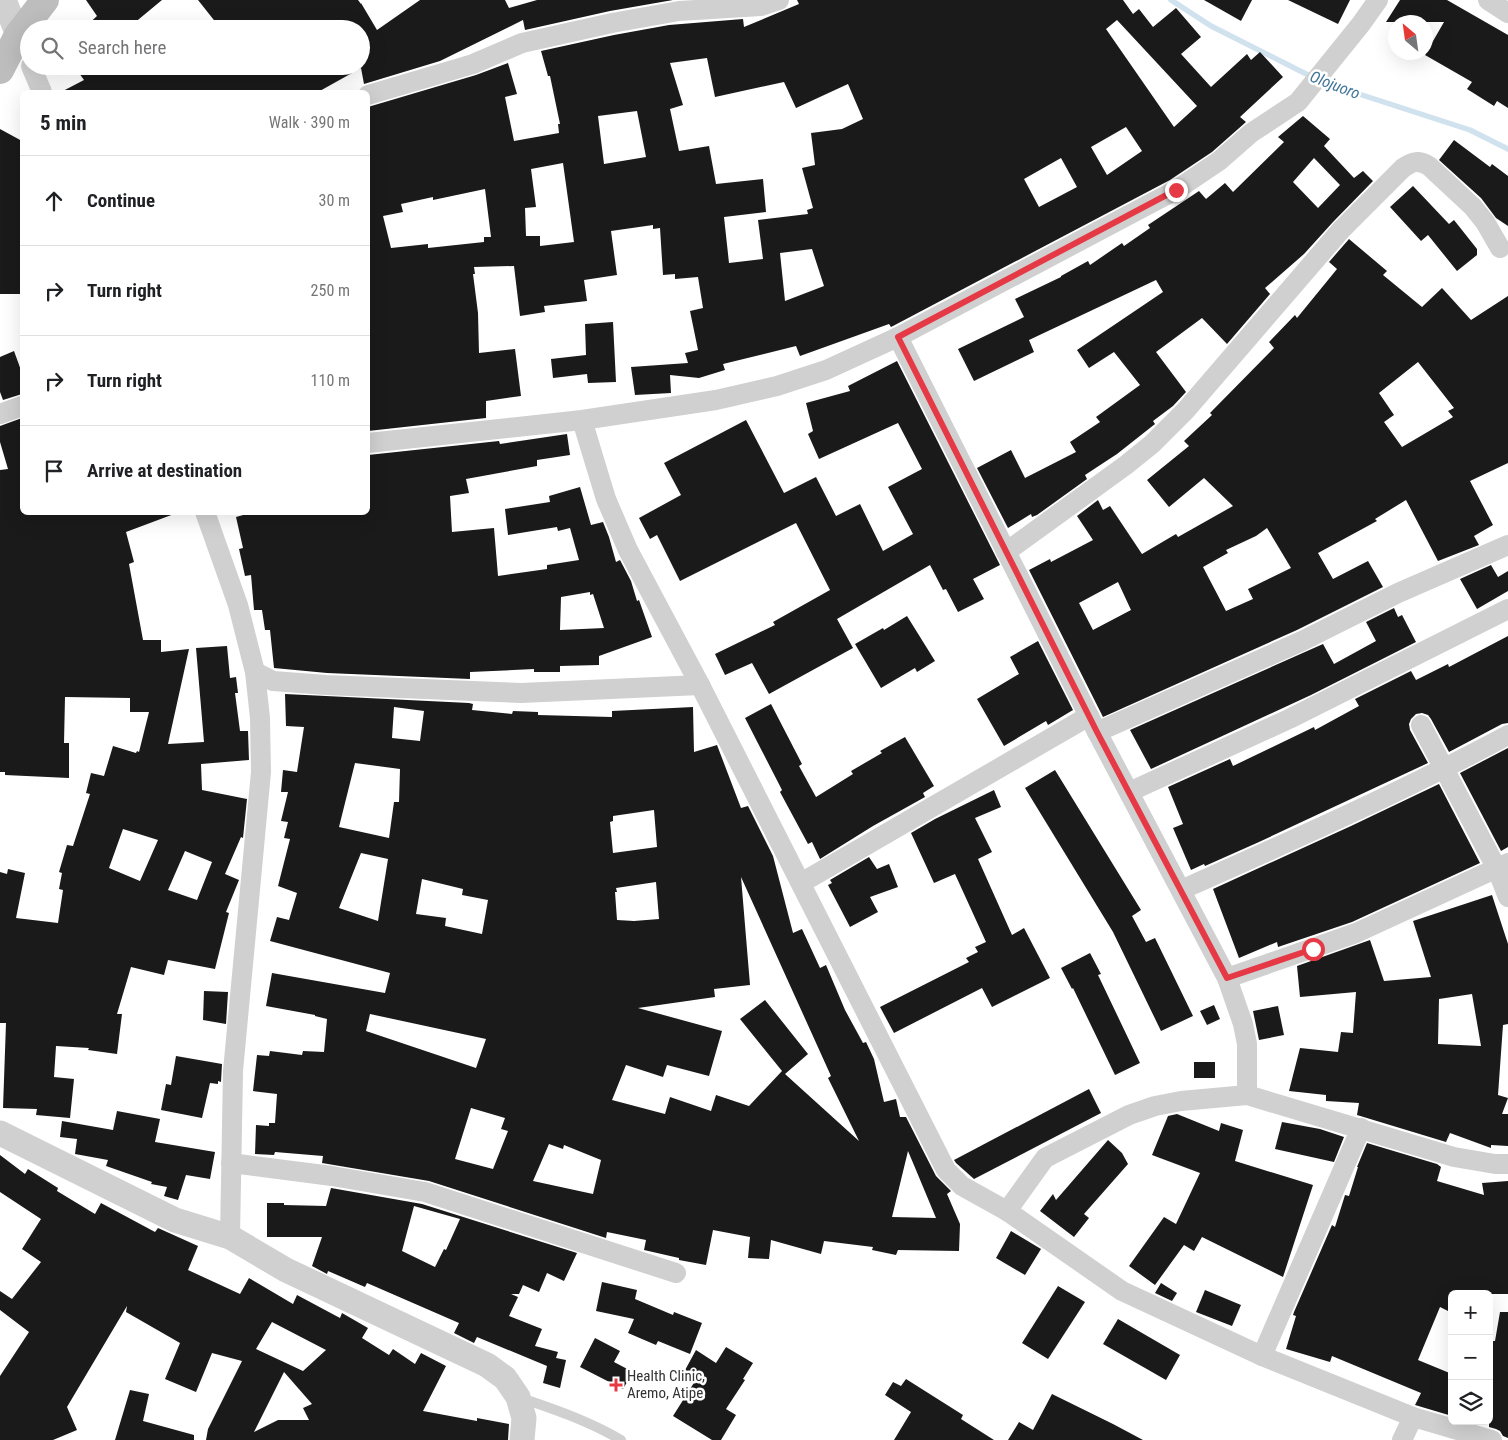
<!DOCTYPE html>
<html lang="en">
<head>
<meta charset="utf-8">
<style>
  body { margin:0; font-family:"Roboto Condensed",sans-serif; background:#f6f6f6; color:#202124 }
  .controls { position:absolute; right:15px; bottom:15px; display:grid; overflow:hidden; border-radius:8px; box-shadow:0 5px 20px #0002 }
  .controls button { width:45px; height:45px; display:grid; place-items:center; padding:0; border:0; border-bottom:1px solid #e0e0e0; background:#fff; color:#202124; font:25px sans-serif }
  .compass { position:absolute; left:1388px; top:15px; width:45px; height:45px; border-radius:50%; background:#fff; box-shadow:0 5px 20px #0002; rotate:331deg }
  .stop { position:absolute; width:15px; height:15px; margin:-11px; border:4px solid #e63946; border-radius:50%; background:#fff }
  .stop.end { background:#e63946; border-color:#fff; box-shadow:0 1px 5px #0008 }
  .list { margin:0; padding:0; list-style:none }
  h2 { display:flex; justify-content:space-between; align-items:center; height:65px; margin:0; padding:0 20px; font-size:21px }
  h2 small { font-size:16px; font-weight:400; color:#757577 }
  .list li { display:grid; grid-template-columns:32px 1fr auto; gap:15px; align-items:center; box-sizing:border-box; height:90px; padding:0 20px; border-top:1px solid #e0e0e0 }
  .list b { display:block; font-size:19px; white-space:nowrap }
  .list em { font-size:16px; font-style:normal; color:#757577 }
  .icon { flex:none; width:28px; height:28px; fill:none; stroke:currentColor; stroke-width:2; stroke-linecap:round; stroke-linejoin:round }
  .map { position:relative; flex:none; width:1508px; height:1440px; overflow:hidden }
  .search { position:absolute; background:#fff; box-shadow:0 5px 20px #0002; left:20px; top:20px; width:350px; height:55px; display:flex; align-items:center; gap:12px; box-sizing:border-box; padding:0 18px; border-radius:28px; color:#757577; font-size:19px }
  .panel { position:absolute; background:#fff; box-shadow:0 5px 20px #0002; left:20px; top:90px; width:350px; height:425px; border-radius:8px }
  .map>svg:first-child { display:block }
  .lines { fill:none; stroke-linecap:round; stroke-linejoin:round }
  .stream { stroke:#cfe2ee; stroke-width:5.5 }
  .building { fill:#1a1a1a; fill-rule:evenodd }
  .service { stroke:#d0d0d0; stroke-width:10 }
  .minor { stroke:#d0d0d0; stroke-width:20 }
  .tertiary { stroke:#d0d0d0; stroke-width:25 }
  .secondary { stroke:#bdbdbd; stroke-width:28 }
  .route { stroke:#e63946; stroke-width:6 }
  .poi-dot { fill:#e63946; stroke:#fff; stroke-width:2 }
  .labels { text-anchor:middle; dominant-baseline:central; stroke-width:5; stroke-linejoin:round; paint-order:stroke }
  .poi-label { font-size:15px; fill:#333; stroke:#fff; text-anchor:start }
  .water-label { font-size:16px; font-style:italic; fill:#3f7597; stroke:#fff }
</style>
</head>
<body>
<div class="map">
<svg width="1508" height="1440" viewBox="0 0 1508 1440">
  <rect width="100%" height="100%" fill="#fff"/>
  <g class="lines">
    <polyline class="stream" points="1171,0 1211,26 1322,82 1470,130 1508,149"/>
  </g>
  <g class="building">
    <polygon points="86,0 162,0 127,29 83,29 97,16"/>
    <polygon points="198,0 358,0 361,4 361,3 377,30 420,0 505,0 509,8 537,0 673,0 610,11 525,30 523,20 440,61 364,84 361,68 318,92 61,92 84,80 74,66 156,66 160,75 193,72 192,66 361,66 361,29 221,29"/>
    <path d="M 797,0 L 1123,0 L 1133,14 L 1139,9 L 1153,27 L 1176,8 L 1201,37 L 1181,54 L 1211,87 L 1247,54 L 1251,60 L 1260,52 L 1283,77 L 1240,117 L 1246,122 L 1212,152 L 1170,180 L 893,326 L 891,327 L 889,324 L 800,356 L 796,346 L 723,364 L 725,370 L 699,378 L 670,375 L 671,393 L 635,395 L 631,367 L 688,363 L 685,353 L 698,350 L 690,311 L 703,308 L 698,277 L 675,279 L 675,274 L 663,275 L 660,228 L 653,229 L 653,225 L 611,231 L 617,275 L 584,280 L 587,301 L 544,306 L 545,312 L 520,316 L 514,266 L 474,267 L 475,274 L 473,274 L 478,313 L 479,353 L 515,349 L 521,396 L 486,401 L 486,418 L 368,431 L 368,107 L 476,75 L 508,63 L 517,94 L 505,97 L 514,141 L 559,133 L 558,124 L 560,124 L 550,76 L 548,76 L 541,51 L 614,35 L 669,25 L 743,19 L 744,27 L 799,4 ZM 1117,20 L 1197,106 L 1174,127 L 1106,29 ZM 707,58 L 715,97 L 784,82 L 796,108 L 848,84 L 863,119 L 842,129 L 811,133 L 815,165 L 802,168 L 813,208 L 807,210 L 808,214 L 758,220 L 763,259 L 729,263 L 724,217 L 766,212 L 763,179 L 716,184 L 709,146 L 679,151 L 670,109 L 683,105 L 670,63 ZM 637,111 L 646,157 L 604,164 L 598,116 ZM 1126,127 L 1142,151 L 1107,175 L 1091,147 ZM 1061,158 L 1077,187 L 1039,207 L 1024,179 ZM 563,163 L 574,242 L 540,246 L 540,236 L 526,236 L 525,208 L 536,207 L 531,169 ZM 485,189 L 491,237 L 484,237 L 484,242 L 428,248 L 428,244 L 391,248 L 383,216 L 403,212 L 401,204 L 433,197 L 433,200 ZM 812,249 L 824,286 L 785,301 L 780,253 Z"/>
    <polygon points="1204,0 1252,0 1241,21"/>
    <polygon points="1288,0 1350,0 1338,24"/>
    <polygon points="1400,0 1447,0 1508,35 1508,108 1497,101 1494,106 1467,89 1472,82 1425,55 1444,22 1386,22"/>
    <path d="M 1303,116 L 1330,139 L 1324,146 L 1354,178 L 1363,171 L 1373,181 L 1333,222 L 1304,254 L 1265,288 L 1270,294 L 1227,344 L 1202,318 L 1156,352 L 1186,392 L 1173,406 L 1153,421 L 1155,424 L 1117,454 L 1085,475 L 1087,479 L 1037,515 L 1032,517 L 1031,514 L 1008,528 L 977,468 L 1011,450 L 1025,478 L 1076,452 L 1070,442 L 1100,422 L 1096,417 L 1140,385 L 1114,352 L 1089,368 L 1077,350 L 1163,292 L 1156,280 L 1029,340 L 1034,352 L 974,381 L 958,349 L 1024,317 L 1015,299 L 1061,277 L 1061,276 L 1088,261 L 1090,265 L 1122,243 L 1124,246 L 1150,228 L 1148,225 L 1199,191 L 1206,199 L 1225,183 L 1233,192 L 1284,142 L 1278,137 ZM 1314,158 L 1340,185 L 1318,208 L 1293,182 Z"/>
    <polygon points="0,129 22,141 22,294 0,294"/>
    <polygon points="1454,140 1490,167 1492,164 1508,176 1508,226 1496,218 1481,198 1439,160"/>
    <polygon points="1413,186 1449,224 1454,220 1477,249 1477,255 1457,271 1428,235 1421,241 1390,207"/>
    <path d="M 1349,239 L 1387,271 L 1383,275 L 1422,307 L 1442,288 L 1471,320 L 1508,296 L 1508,463 L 1470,481 L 1493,525 L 1474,536 L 1479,545 L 1438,561 L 1406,500 L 1375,519 L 1377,521 L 1318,553 L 1333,579 L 1368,561 L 1383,587 L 1297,630 L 1103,717 L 1029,570 L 1050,559 L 1051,562 L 1093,540 L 1077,516 L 1098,500 L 1103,510 L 1110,506 L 1142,554 L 1176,534 L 1178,537 L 1233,506 L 1204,478 L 1169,507 L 1147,480 L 1189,446 L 1184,441 L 1212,415 L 1210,413 L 1274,348 L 1269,342 L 1295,315 L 1297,318 L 1337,269 L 1329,262 ZM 1418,362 L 1454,408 L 1448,411 L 1453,417 L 1402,447 L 1384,422 L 1394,415 L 1379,393 ZM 1267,528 L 1291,568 L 1248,589 L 1253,599 L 1226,611 L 1203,567 L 1228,553 L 1226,550 L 1256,536 ZM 1118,582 L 1131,610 L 1093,630 L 1079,603 Z"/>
    <polygon points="613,322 616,382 588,383 587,374 553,378 551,359 586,355 585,324"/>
    <polygon points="14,351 22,373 22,394 3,400 0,392 0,357"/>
    <polygon points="897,361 1000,565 973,579 984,599 958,612 946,589 943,590 930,565 837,619 853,648 769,694 752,663 725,675 715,654 775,625 773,622 830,590 796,523 680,581 657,535 650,539 639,518 681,495 664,463 746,420 784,493 816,477 836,516 860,504 883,551 913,534 888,487 922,469 898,423 819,459 808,434 813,431 806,403 850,391 848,386"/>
    <path d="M 22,418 L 22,512 L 173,512 L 174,514 L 126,532 L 134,562 L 129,564 L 143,640 L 161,640 L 161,652 L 189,649 L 168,744 L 204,742 L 196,648 L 227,646 L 230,678 L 236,677 L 238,693 L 235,693 L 240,731 L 248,731 L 249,760 L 201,764 L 202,790 L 247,799 L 243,838 L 241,837 L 225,874 L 239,880 L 226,912 L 229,913 L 215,969 L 168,960 L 164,975 L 131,967 L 117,1014 L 122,1014 L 117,1054 L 88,1050 L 89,1048 L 56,1046 L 54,1077 L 74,1079 L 70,1118 L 36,1115 L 37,1109 L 3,1108 L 6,1023 L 0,1023 L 0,872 L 7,874 L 8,869 L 25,873 L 16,918 L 58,923 L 63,890 L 59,889 L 62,873 L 59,872 L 67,845 L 73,846 L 90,794 L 86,793 L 91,773 L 104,776 L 113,746 L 136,753 L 137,751 L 139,752 L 149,712 L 130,712 L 130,698 L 65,697 L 64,743 L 69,743 L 69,778 L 5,775 L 5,772 L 0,772 L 0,470 L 8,469 L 0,442 L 0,426 ZM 123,829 L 158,840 L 140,881 L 109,868 ZM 185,851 L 212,862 L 197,900 L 168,890 Z"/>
    <path d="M 567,434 L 570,455 L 537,460 L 537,466 L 466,479 L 469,493 L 450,496 L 452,532 L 494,528 L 498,576 L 547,569 L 547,565 L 579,560 L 570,528 L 558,531 L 557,527 L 508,535 L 505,509 L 550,502 L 549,496 L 580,487 L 591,525 L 603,522 L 609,537 L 616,562 L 620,560 L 631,581 L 637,601 L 639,600 L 652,637 L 599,656 L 599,665 L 560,666 L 560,672 L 534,672 L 534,669 L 470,672 L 470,679 L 327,673 L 274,668 L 270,630 L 265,630 L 262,610 L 254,610 L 251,575 L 245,576 L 239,549 L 243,548 L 236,517 L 254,512 L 368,512 L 368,455 L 499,441 L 500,444 ZM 590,592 L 590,595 L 593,594 L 604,628 L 560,630 L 561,597 Z"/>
    <polygon points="1491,565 1498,577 1508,571 1508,591 1477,609 1460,579"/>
    <polygon points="1394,608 1398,617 1402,615 1416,642 1311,695 1151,769 1130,730 1323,644 1334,664 1376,641 1366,622"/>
    <polygon points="907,616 935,661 917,672 915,668 881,688 855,644 883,628 884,630"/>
    <polygon points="1508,636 1508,723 1502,724 1449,752 1431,719 1428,715 1422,713 1416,714 1411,719 1409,724 1410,730 1428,763 1259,842 1205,866 1204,864 1191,870 1173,828 1183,824 1168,787 1230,759 1233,766 1314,727 1315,730 1359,706 1355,699 1411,671 1416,680 1448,664 1449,667"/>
    <polygon points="1038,641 1073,710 1048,725 1046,721 1004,746 977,699 1019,674 1010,657"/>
    <path d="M 285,694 L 469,703 L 473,704 L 472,710 L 512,714 L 513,711 L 538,712 L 538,715 L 612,717 L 612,711 L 693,707 L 694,752 L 717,745 L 741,808 L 748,806 L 773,856 L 793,933 L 802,929 L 820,968 L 826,965 L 845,1010 L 863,1043 L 866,1042 L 874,1059 L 884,1102 L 896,1099 L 900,1117 L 906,1117 L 936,1176 L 951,1191 L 947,1194 L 960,1224 L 959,1251 L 898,1250 L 896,1255 L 872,1250 L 873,1247 L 824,1241 L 821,1254 L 771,1240 L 769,1259 L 748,1258 L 750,1237 L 713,1230 L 706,1265 L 679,1260 L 679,1258 L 644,1250 L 646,1240 L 607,1232 L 606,1238 L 429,1181 L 322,1163 L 323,1156 L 275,1152 L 274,1155 L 255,1154 L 256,1125 L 269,1126 L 269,1123 L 275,1123 L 277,1094 L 253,1091 L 257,1055 L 269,1056 L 270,1051 L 302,1055 L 303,1051 L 324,1052 L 327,1019 L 315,1016 L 315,1015 L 266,1006 L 272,973 L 385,993 L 390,973 L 270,941 L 277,917 L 289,920 L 297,893 L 278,886 L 290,839 L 284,838 L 288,822 L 281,821 L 288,792 L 281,792 L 283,770 L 297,772 L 304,727 L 286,726 ZM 394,707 L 424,711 L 420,741 L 392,738 ZM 355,763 L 400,769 L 399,802 L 394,802 L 389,838 L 339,827 ZM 654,810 L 657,847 L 613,853 L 610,822 L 613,821 L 613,816 ZM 361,853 L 388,859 L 378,921 L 339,908 ZM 741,877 L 831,1076 L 828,1078 L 859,1141 L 785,1074 L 808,1054 L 765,1000 L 740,1019 L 782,1071 L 749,1106 L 716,1095 L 711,1111 L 670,1097 L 665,1114 L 612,1100 L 626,1065 L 663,1077 L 667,1065 L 709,1076 L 722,1031 L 638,1008 L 715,997 L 714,989 L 750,985 ZM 422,879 L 463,889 L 462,895 L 488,900 L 482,934 L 445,926 L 446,918 L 416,914 ZM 656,882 L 659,919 L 634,921 L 617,920 L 615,892 L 617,892 L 616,888 ZM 370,1014 L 486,1039 L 476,1068 L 366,1031 ZM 471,1108 L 505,1118 L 501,1129 L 508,1131 L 493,1169 L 455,1159 ZM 549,1144 L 563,1149 L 564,1145 L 601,1160 L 593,1194 L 533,1181 ZM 908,1151 L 916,1170 L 936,1218 L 892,1217 Z"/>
    <polygon points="771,704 802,764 799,766 816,797 853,774 851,771 882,753 880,751 905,737 934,786 923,793 925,797 873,826 820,859 812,842 808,844 780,792 782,790 745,718"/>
    <polygon points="1508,748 1508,847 1501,851 1460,773"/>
    <polygon points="1055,770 1141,910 1132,916 1146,942 1155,938 1193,1016 1161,1031 1113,932 1025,788"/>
    <polygon points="1439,784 1480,863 1352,922 1278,947 1277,942 1239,958 1213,889 1351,826"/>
    <polygon points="994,790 1001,807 975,818 992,852 978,859 1012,935 1024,928 1050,978 992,1007 982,988 894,1033 880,1007 969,962 966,958 978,952 975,947 986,942 955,874 934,883 911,833 935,819"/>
    <polygon points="869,857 877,869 889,864 898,887 870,897 878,912 850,927 828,885 832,883 830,880"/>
    <path d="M 1492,895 L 1508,944 L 1508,1024 L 1503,1025 L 1498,1095 L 1508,1098 L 1502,1114 L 1508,1114 L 1508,1146 L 1491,1145 L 1491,1148 L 1450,1133 L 1446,1142 L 1357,1115 L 1359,1103 L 1326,1101 L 1326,1095 L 1289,1091 L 1300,1048 L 1338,1052 L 1341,1032 L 1353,1033 L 1356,992 L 1300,997 L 1297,966 L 1370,940 L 1384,981 L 1431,977 L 1413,921 ZM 1472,994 L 1481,1046 L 1438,1044 L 1439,999 Z"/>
    <polygon points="1090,953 1101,974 1098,975 1140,1063 1115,1075 1073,988 1072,989 1061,968"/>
    <polygon points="204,991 228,992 226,1024 203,1020"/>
    <polygon points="1214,1005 1220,1019 1207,1025 1200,1011"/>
    <polygon points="1278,1006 1284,1035 1259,1040 1253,1011"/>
    <polygon points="176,1056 222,1064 221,1082 218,1081 218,1084 210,1083 202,1118 161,1110 166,1084 171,1085"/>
    <rect x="1194" y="1062" width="21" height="16"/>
    <polygon points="1089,1089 1101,1113 974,1179 956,1163 954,1160"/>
    <polygon points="117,1111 160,1119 155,1142 215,1152 210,1179 186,1175 178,1200 164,1196 167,1187 151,1184 152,1182 106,1166 108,1160 75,1154 77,1139 60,1137 62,1121 113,1130"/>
    <polygon points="1177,1114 1219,1131 1221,1123 1243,1130 1235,1161 1313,1185 1283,1277 1202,1237 1194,1251 1184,1245 1155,1285 1129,1266 1164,1217 1176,1224 1200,1173 1152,1155 1168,1116"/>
    <polygon points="1282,1122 1320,1129 1344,1137 1334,1162 1275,1149"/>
    <polygon points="1108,1140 1122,1153 1128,1164 1084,1214 1089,1218 1074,1237 1040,1211 1053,1194 1056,1200"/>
    <polygon points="1367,1143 1437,1164 1441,1167 1437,1181 1484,1195 1482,1183 1508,1181 1508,1294 1452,1294 1452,1313 1440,1307 1418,1360 1452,1374 1452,1416 1415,1405 1421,1393 1332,1356 1330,1362 1286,1349 1296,1316 1293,1315 1294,1312 1332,1225 1335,1227 1345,1195 1349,1196 1358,1167 1357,1167"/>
    <path d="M 0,1155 L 25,1174 L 28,1169 L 58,1188 L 57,1191 L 95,1214 L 101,1203 L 155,1232 L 158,1228 L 198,1246 L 188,1270 L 240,1294 L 249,1278 L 293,1304 L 297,1295 L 340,1318 L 342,1313 L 368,1328 L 362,1338 L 389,1355 L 393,1349 L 415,1364 L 421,1353 L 446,1366 L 423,1411 L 477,1421 L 477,1418 L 509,1424 L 508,1440 L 206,1440 L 208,1429 L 242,1361 L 212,1353 L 196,1392 L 165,1379 L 180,1343 L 126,1312 L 127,1306 L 67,1407 L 77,1430 L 53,1440 L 0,1440 L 0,1376 L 29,1332 L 0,1310 L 0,1291 L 12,1299 L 41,1262 L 22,1249 L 41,1219 L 0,1192 ZM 272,1322 L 326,1350 L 303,1371 L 256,1349 ZM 284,1372 L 312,1404 L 303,1408 L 309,1420 L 278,1420 L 254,1432 Z"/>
    <path d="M 331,1188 L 422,1204 L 577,1253 L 564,1281 L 547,1273 L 539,1292 L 523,1285 L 519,1294 L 511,1294 L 518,1297 L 509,1316 L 542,1329 L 535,1346 L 558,1352 L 556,1358 L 566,1360 L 560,1388 L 543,1383 L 547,1366 L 477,1337 L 474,1343 L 454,1333 L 459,1323 L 367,1283 L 365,1287 L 328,1271 L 327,1274 L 312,1266 L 322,1237 L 267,1237 L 267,1203 L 284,1203 L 284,1205 L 326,1206 ZM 414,1206 L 460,1219 L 446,1250 L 444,1249 L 435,1267 L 402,1251 Z"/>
    <polygon points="1011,1231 1041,1249 1025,1275 996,1258"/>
    <polygon points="602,1282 637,1290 635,1299 673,1315 674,1312 702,1323 690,1354 658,1341 656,1345 628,1333 634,1319 596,1311"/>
    <polygon points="1161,1283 1177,1293 1172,1301 1155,1293"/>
    <polygon points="1058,1286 1085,1302 1048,1359 1022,1343"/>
    <polygon points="1205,1290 1241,1305 1232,1326 1196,1312"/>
    <polygon points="1500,1312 1508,1312 1508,1438 1503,1436 1500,1431 1496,1429 1489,1427 1489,1351 1492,1341 1495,1341"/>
    <polygon points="1118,1319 1180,1355 1166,1380 1103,1344"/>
    <polygon points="595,1338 620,1351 614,1362 633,1372 623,1389 580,1367"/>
    <polygon points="726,1347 753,1363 743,1379 745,1380 726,1409 736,1415 721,1440 712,1440 673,1416 697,1378 684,1372 696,1350 716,1363"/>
    <polygon points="906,1379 963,1415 961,1419 994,1440 894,1440 911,1412 885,1395 893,1382 901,1386"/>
    <polygon points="130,1390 149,1394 143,1421 194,1435 194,1440 115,1440"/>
    <polygon points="1052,1394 1113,1424 1143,1440 1008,1440 1019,1422 1033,1430"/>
  </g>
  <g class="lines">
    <path class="service" d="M 521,1398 C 556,1410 589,1421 621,1440"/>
    <g class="minor">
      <polyline points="1488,0 1508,13"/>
      <polyline points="31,66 42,92"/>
      <polyline points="368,95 473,64 522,43 612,23 679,11 761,6 779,0"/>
      <polyline points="898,337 1097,732 1227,978 1243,1024 1247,1044 1247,1095"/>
      <polyline points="0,414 22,406"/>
      <polyline points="582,420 606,499 628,550 700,685 946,1170 962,1186 1007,1211 1122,1291 1262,1356 1413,1417 1492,1440"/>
      <polyline points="368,443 582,420 716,400 777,386 826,370 898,337 1176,190 1219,161 1251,133 1298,102 1361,24 1378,0"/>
      <polyline points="205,512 238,605 255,672 260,718 261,772 233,1071 230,1237"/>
      <path d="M 1006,552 L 1126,465 L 1152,444 L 1186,410 L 1341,230 L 1403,168 C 1413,161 1419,160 1429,166 L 1473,207 L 1485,222 L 1500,248"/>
      <polyline points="255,672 273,681 326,685 521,693 700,685"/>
      <polyline points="1421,725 1497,869 1508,897"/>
      <polyline points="1097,732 1302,641 1398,593 1508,545"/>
      <polyline points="1129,792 1289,719 1508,609"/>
      <polyline points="801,883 1089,716"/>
      <path d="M 1181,890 C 1291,841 1402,792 1508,735"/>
      <polyline points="1227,978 1356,933 1508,863"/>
      <polyline points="231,1163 332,1176 425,1192 676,1273"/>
      <polyline points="1007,1211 1045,1158 1129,1115 1155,1106 1181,1101 1247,1095 1454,1157 1495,1164 1508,1164"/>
      <polyline points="1262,1356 1361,1128"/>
      <polyline points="1402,1440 1413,1417"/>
    </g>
    <g class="tertiary">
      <polyline points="4,0 18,35"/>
      <polyline points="0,1133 175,1220 230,1237 286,1270 487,1365 505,1378 518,1397 524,1418 522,1440"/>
    </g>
    <polyline class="secondary" points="0,70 18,35 45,0"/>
  </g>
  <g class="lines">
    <polyline class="route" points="1176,190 898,337 1097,732 1227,978 1313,949"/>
  </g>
  <path class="poi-dot" d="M613.5 1377.5h5v5h5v5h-5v5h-5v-5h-5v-5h5z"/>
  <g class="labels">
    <g class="poi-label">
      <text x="627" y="1376">Health Clinic,<tspan x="627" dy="17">Aremo, Atipe</tspan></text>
    </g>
    <g class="water-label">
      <text transform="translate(1335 85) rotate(21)">Olojuoro</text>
    </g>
  </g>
</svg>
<div class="controls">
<button>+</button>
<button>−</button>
<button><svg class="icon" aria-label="layers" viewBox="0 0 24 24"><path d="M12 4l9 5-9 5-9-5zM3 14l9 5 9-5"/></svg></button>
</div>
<svg class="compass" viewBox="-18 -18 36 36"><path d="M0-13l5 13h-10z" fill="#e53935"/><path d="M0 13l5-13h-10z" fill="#757577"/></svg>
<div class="stop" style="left:1313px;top:949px"></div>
<div class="stop end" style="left:1176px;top:190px"></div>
<div class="search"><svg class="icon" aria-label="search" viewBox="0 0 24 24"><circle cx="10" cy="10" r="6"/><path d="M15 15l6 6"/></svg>Search here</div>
<section class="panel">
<h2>5 min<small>Walk · 390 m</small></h2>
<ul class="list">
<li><svg class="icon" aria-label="ahead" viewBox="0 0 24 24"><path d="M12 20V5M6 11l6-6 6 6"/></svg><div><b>Continue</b></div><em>30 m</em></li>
<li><svg class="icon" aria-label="right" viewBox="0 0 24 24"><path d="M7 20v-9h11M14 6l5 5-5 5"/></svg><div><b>Turn right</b></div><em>250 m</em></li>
<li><svg class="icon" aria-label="right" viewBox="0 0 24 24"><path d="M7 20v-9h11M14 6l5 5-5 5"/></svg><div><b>Turn right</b></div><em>110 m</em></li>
<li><svg class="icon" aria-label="arrive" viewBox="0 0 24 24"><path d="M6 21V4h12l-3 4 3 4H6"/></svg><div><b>Arrive at destination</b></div></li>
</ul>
</section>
</div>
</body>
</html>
